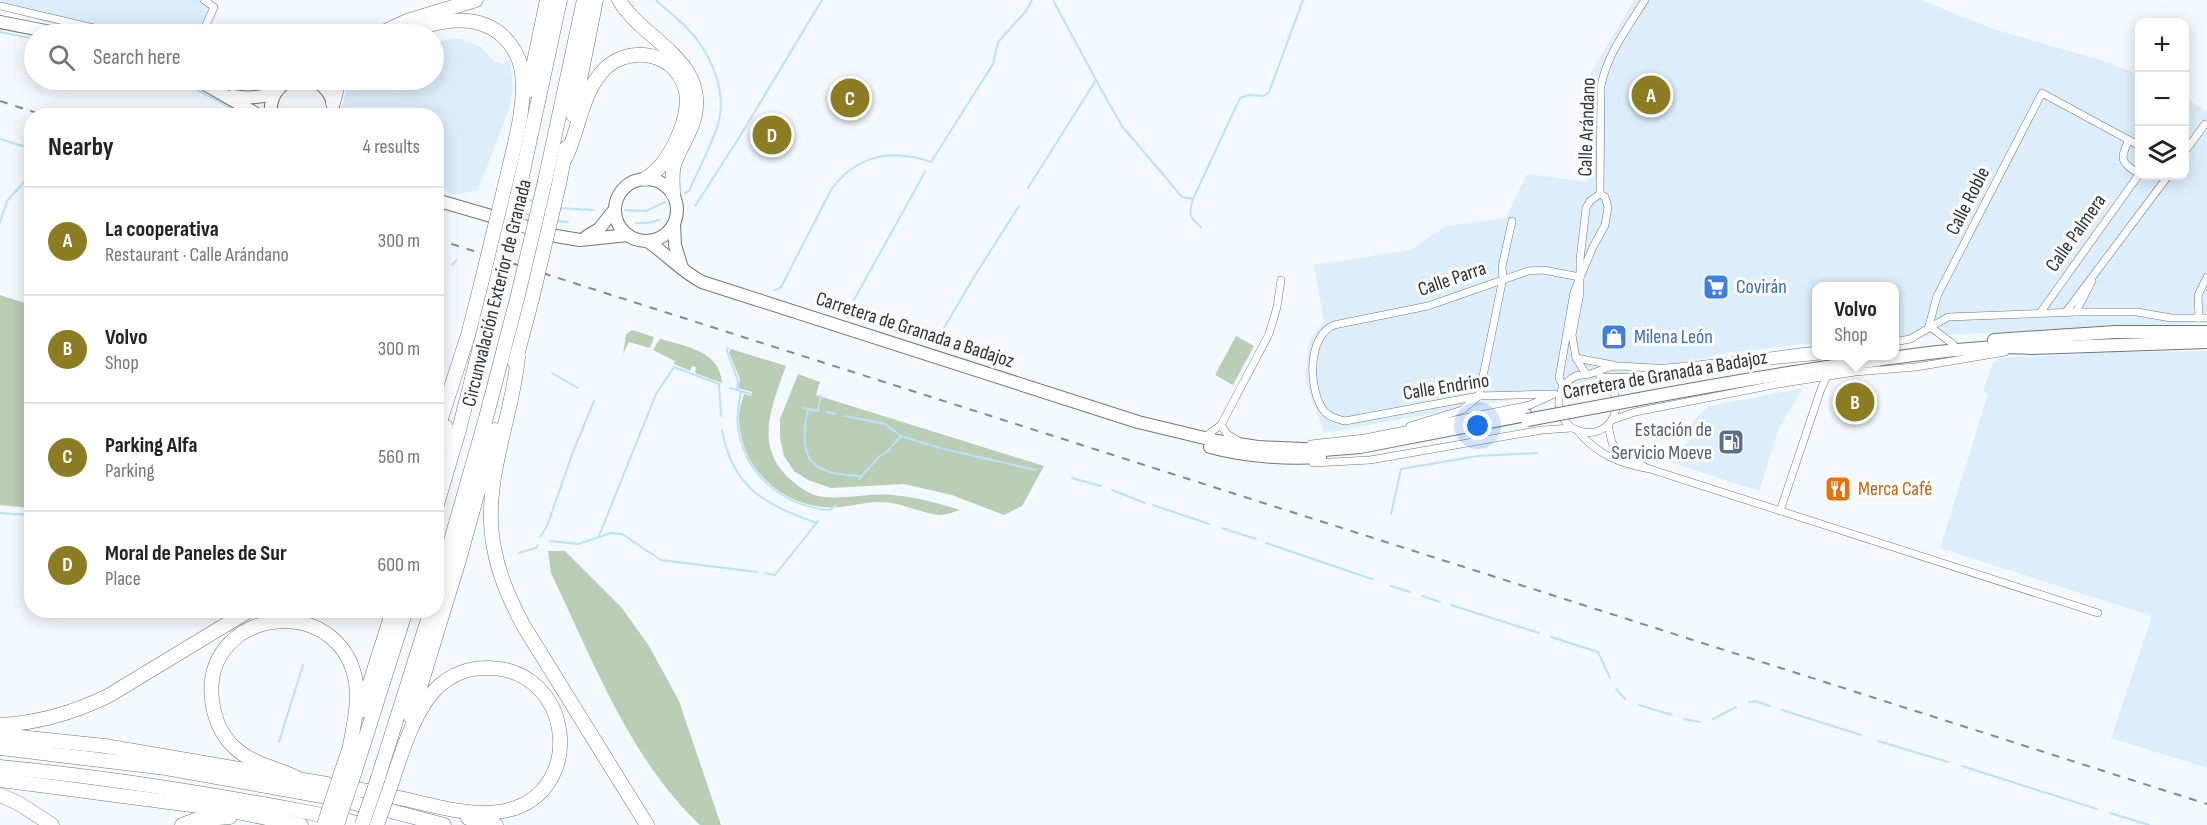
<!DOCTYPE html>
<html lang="en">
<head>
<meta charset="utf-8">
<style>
  body { margin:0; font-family:"Sofia Sans Condensed",sans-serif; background:#f6f6f6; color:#222 }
  .controls { position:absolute; right:18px; top:18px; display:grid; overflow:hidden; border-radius:12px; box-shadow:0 3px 15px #0003 }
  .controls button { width:54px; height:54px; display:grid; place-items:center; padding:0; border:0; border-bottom:2px solid #e0e0e0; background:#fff; color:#222; font:30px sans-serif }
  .you { position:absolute; left:1478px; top:426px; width:21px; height:21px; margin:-15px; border:4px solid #fff; border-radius:50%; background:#1a73e8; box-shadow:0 0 0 9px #1a73e833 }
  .badge { display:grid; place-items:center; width:39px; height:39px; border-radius:50%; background:#8c7c22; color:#fff; font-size:20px; font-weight:700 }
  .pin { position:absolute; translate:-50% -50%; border:3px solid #fff; box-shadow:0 2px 6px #0006 }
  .popup { position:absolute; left:1812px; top:282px; width:87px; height:78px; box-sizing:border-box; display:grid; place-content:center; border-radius:12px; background:#fff; filter:drop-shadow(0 2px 4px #0005); font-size:20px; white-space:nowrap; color:#767676 }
  .popup b { font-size:22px; color:#222 }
  .popup::after { content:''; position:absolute; left:50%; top:100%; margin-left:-12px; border:12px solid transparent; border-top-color:#fff }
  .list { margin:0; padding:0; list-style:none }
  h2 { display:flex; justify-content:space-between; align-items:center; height:78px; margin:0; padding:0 24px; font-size:26px }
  h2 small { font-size:20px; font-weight:400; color:#767676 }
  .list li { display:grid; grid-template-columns:39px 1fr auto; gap:18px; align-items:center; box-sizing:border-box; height:108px; padding:0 24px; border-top:2px solid #e0e0e0 }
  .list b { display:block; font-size:22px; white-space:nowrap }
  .list p { margin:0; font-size:20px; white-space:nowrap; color:#767676 }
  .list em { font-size:20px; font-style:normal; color:#767676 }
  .icon { flex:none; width:33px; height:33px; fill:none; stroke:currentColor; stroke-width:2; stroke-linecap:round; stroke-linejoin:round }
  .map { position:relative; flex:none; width:2207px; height:825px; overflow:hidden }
  .search { position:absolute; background:#fff; box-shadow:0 3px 15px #0003; left:24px; top:24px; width:420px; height:66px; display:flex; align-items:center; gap:15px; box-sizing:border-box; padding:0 21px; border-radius:33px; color:#767676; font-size:22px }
  .panel { position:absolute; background:#fff; box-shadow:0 3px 15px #0003; left:24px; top:108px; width:420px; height:510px; border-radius:24px }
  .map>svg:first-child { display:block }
  .built { fill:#dceefb }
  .green { fill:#bacdb5 }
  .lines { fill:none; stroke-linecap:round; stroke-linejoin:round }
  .stream { stroke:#b8e3fa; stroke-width:2 }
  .minor-casing { stroke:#6d777e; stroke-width:8 }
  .trunk-casing { stroke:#6d777e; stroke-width:14 }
  .motorway-casing { stroke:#6d777e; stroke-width:15 }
  .minor { stroke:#fff; stroke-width:7 }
  .trunk { stroke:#fff; stroke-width:12 }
  .motorway { stroke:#fff; stroke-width:14 }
  .rail { stroke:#858a8d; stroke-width:2; stroke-dasharray:8 8; stroke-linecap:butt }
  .trunk-bridge-casing { stroke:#6d777e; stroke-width:14; stroke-linecap:butt }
  .motorway-bridge-casing { stroke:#6d777e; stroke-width:15; stroke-linecap:butt }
  .trunk-bridge { stroke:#fff; stroke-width:12 }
  .motorway-bridge { stroke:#fff; stroke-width:14 }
  .labels { text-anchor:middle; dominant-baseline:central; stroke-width:6; stroke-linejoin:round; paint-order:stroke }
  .street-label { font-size:20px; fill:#2f3336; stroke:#fff }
  .shop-label { font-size:20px; fill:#366cbe; stroke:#fff; text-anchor:start }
  .service-label { font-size:20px; fill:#4e5e75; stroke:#fff; text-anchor:end }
  .food-label { font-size:20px; fill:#c56008; stroke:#fff; text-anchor:start }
</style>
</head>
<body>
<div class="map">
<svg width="2207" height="825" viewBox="0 0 2207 825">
  <rect width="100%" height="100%" fill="#f3f9fe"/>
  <g class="built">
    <polygon points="0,0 209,0 220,8 207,34 88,34 0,9"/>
    <polygon points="1634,0 1921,0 1990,28 2104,61 2139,75 2140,176 2184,176 2185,97 2207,112 2207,323 1894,337 1894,286 1816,286 1816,343 1727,353 1526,397 1324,433 1305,379 1309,341 1324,321 1314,265 1410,250 1446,226 1506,218 1527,174 1587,182 1589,76"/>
    <polygon points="448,39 461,39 481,47 493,60 503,64 510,60 513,88 509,109 478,190 456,195 437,189 436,116 339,116 350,80 434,80 434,44"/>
    <polygon points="2207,351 2207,768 2111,738 2152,616 1940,548 1988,394 1983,391 1993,363 2000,358 2120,352"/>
    <polygon points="1803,388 1779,428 1759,491 1658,458 1683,447 1692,438 1693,421 1709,406"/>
  </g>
  <g class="green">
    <polygon points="0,295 31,305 31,508 0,505"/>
    <polygon points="632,330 654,337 650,348 629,342 623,354 626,334"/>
    <polygon points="1236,336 1254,346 1233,385 1215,375"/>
    <path d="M 661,339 C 687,347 720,351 722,383 L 695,373 L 696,367 L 692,366 L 690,371 L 674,364 L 675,361 L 653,350 L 659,340 Z"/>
    <path d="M 731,349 L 786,366 C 771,408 752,450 795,483 C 803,490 813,496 824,497 C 846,499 870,493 893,495 C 916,497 938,503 960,510 C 953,512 945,516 938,515 C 918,512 900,502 880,502 C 861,502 844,509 825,507 C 778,504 739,465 739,416 C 739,409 742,401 744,394 L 751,396 L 752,392 L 738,388 L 740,380 L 729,352 Z"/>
    <polygon points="798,374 820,382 816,395 1044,466 1022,506 1004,515 952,495 904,484 831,488 808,480 794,471 784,456 780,438 780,419"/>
    <path d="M 548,551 L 565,551 L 622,608 L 649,646 L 679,701 L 721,825 L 700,825 C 629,758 593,660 551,573 Z"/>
  </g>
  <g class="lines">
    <g class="stream">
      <path d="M 656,0 C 665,9 675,16 684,25 C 710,50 729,91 717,127 C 710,149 698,170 689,191 L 685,193"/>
      <polyline points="0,32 34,39"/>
      <polyline points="179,80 246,116"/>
      <polyline points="1096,80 1122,126 1182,197 1193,199"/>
      <polyline points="0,139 32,149"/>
      <polyline points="925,172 845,316 935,343 977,272 1019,206"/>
      <polyline points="1028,188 1096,80 1053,0"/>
      <polyline points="522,198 534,201"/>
      <polyline points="695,206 737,141 822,0"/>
      <polyline points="560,208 593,210"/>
      <polyline points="625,210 646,211 665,202"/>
      <polyline points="518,212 533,216"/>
      <polyline points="556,221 568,222"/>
      <polyline points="0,222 7,201 25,181 32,164"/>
      <polyline points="636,223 648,223 659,220"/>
      <path d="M 1201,227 C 1190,218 1188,214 1193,199 L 1240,98 L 1248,95 L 1264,96 L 1269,92 L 1303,0"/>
      <polyline points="452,265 457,260"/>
      <polyline points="436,285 442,275"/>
      <path d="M 775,290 L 781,287 L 831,190 C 856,155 892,148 931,162 L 993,64 L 998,42 L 1026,11 L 1032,0"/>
      <polyline points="728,348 727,351 738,381 737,390"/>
      <polyline points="552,373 578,388"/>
      <polyline points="730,388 751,394"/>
      <path d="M 741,391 C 739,403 736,416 738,428 C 746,475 780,504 827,510 L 831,509 L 837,504"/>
      <polyline points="804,408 818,411 821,395"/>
      <path d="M 808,409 C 797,461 811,474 862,476"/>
      <polyline points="827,412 836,414"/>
      <polyline points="846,416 885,424 901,436 940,448 1036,470"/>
      <path d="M 722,430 C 732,488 766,505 817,523"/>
      <polyline points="1072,478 1101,486"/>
      <polyline points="859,479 880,456 887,452 901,436"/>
      <polyline points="1112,490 1145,503"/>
      <polyline points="1153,505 1209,524"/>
      <polyline points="0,513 32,515"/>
      <polyline points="1391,514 1401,469 1478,456 1537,453"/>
      <polyline points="1222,528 1256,539"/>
      <polyline points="599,536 656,394 674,367 719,384 721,416"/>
      <polyline points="540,537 547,526 573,452 594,401"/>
      <polyline points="550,541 578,544 611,533 622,534 661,560 757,572"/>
      <polyline points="1266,543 1372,579"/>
      <polyline points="519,553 536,548 538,545"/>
      <polyline points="765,573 775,575 818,521"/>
      <polyline points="1391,586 1410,592"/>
      <polyline points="1422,596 1440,602"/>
      <polyline points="1451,605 1539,633"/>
      <polyline points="1551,637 1598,652 1610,678"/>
      <polyline points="1616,689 1625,699"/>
      <polyline points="1749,702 1755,701 1770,706"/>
      <polyline points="1639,705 1672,715"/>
      <polyline points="1782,710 1861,735"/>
      <polyline points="1684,719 1700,722"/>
      <polyline points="1713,719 1736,707"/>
      <polyline points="1878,741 1948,762"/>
      <polyline points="279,742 303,665"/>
      <polyline points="1962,766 2097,809"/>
      <polyline points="2110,813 2149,825"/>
    </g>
    <g class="minor-casing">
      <g id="minor">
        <polyline points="0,6 119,34"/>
        <polyline points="202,34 214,7 204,0"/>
        <path d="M 2129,140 C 2119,160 2121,162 2139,174"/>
        <polyline points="2184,153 2205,124"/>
        <polyline points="2066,312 2168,176"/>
        <polyline points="2076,312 2092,281"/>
        <polyline points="2040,313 2140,173"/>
        <polyline points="2199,318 2198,295 2207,277"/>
        <polyline points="1929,326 1937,296 2042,93 2140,146"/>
        <polyline points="1929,326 1953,344"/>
        <polyline points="1894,342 1910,339 1948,317 2076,312 2137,312 2171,318 2207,318"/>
        <polyline points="1576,358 1613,365"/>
        <polyline points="1729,365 1820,356"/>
        <polyline points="1586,374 1576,358 1572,335 1580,293 1580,260 1586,208 1590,201 1600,194"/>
        <path d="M 1600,376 C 1633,397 1611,444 1577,430 C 1568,427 1562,419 1560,410 C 1556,396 1563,382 1576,376 C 1580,375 1585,375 1589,374 C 1598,372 1606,367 1616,366 C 1632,366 1649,369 1666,368 C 1716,364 1766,356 1816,350"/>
        <polyline points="1602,377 1650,378 1731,365"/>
        <path d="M 1563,386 L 1559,378 L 1574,292 L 1593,247 L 1605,225 L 1608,207 L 1605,197 L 1600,194 L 1601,86 C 1607,54 1628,27 1645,0"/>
        <path d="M 1554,394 L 1479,396 L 1345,421 C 1337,419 1329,417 1324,411 C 1308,390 1307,336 1334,325 L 1428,306 L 1528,271 L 1543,270 L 1580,277"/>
        <polyline points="1612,420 1635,412 1784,383 1855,372 1916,367 2005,352"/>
        <polyline points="1221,425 1227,434 1237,440"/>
        <polyline points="1608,425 1612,443 1621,453 1645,467"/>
        <polyline points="1410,426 1462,410 1479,396 1503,278 1502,267 1512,221"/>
        <path d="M 1578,431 C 1597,455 1621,464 1650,469 L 2098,613"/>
        <polyline points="1203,438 1221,425 1269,334 1277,307 1281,280"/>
        <polyline points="1311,444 1365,438 1530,405 1552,395"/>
        <polyline points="1313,463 1370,460 1542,430 1571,428"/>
        <polyline points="1780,511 1821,389 1827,376"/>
      </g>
    </g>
    <g class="trunk-casing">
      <g id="trunk">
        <polyline points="0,22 61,34"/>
        <polyline points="198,80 260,116"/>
        <path d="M 312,80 C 327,86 335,99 333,116"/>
        <path d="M 232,96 C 248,99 260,98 275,93"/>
        <path d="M 271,116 C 269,99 277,85 292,80"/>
        <circle cx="646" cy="210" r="31"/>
        <polyline points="436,200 491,216"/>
        <polyline points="518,224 529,228"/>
        <polyline points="674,224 675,245 682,268"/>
        <polyline points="556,236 580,240 628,235"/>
        <polyline points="586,237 599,229 615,209"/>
        <path d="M 647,241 C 667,254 681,271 702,282 L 1138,422 L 1217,441 L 1258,447 L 1323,450 L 1360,447 L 1526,415"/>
        <polyline points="1994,340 2115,332 2207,332"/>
        <path d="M 1650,397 C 1726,383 1801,370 1877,360 C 1928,353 1981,345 2032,348 L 2207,342"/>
        <path d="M 1210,447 C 1247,457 1283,459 1320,457"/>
      </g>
    </g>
    <g class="motorway-casing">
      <g id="motorway">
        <path d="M 619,0 C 643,40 706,59 695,115 C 692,132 681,145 675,162 C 671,172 673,183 673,194"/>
        <polyline points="379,34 407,21 476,0"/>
        <path d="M 400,34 C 436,21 482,8 510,44 C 516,52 521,63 522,73 C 526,106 515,141 508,173"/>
        <polyline points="528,91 547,0"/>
        <polyline points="333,103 339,80"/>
        <polyline points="573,115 596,0"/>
        <path d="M 566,157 C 579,129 581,97 601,73 C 625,44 674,50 685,88 C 692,111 676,146 662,164 C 658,170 651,175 645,179"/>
        <polyline points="522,176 560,0"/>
        <polyline points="545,181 584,0"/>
        <polyline points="559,184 566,148"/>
        <path d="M 518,357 C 512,420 481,483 494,548 C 499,576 510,600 523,625 L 647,825"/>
        <polyline points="515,363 532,299"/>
        <polyline points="436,434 468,335 481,284"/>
        <polyline points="436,460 446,427"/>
        <polyline points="436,508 459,430 495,288"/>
        <polyline points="436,593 486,418 518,295"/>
        <polyline points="361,711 393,610"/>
        <polyline points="411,717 459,560 495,430"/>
        <path d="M 0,725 C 39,723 73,713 108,696 L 250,610"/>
        <polyline points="0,735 105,746 327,784"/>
        <polyline points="0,748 166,768 322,796"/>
        <path d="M 0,767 C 107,777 212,794 317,814"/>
        <polyline points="342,770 353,738"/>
        <polyline points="354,774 406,610"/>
        <path d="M 297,778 C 277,768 252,764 235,748 C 222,736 214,718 212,700 C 201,605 349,589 357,691 C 358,709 353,728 350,746"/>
        <polyline points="378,778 431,610"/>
        <polyline points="0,780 222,809 301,825"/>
        <path d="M 392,782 C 401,754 415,709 437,688 C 450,675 468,668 486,668 C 573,666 589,794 504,811 C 469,818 429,804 395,797"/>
        <polyline points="355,789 367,791"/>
        <polyline points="0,795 18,803 52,825"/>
        <polyline points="351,802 362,805"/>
        <polyline points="391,811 444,825"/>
        <polyline points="468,818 496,825"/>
        <polyline points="345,820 356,823"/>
        <polyline points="182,825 195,820 230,817"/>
      </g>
    </g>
    <use href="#minor" class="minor"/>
    <use href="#trunk" class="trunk"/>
    <use href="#motorway" class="motorway"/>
    <g class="rail">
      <polyline points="0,101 46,116"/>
      <polyline points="436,239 2207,804"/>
    </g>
    <g class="trunk-bridge-casing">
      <polyline id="trunk-bridge" points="1527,420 1650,397"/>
    </g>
    <g class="motorway-bridge-casing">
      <g id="motorway-bridge">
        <polyline points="481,284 508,173"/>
        <polyline points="495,288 522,176"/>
        <polyline points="518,295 545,181"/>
        <polyline points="532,299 559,184"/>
        <polyline points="324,825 342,770"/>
        <polyline points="337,825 354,774"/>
        <polyline points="362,825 378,778"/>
        <polyline points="377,825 392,782"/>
      </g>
    </g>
    <use href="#trunk-bridge" class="trunk-bridge"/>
    <use href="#motorway-bridge" class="motorway-bridge"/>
  </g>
  <defs>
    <g id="supermarket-square" transform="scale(1.35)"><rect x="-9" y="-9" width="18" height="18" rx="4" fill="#3f7fe0" stroke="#fff"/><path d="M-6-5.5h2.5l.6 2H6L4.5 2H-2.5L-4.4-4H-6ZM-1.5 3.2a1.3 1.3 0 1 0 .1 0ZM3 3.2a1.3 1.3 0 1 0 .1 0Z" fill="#fff"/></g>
    <g id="shop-square" transform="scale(1.35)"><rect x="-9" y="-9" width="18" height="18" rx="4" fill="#3f7fe0" stroke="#fff"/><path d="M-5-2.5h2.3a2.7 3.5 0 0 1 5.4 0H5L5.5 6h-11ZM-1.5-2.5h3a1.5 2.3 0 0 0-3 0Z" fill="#fff"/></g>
    <g id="fuel-square" transform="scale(1.35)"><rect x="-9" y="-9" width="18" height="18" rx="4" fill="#5c6f8a" stroke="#fff"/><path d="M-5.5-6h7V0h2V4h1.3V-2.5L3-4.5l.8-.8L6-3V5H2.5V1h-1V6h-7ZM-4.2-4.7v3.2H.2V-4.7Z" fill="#fff"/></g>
    <g id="restaurant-square" transform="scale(1.35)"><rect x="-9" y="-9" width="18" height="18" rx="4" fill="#e8710a" stroke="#fff"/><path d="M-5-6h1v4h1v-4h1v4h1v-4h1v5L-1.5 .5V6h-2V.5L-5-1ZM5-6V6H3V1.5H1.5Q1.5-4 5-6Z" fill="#fff"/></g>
  </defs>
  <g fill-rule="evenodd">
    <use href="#supermarket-square" x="1716" y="287"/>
    <use href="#shop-square" x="1614" y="337"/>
    <use href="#fuel-square" x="1731" y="442"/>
    <use href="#restaurant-square" x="1838" y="489"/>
  </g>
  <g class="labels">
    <g class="street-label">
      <text transform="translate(1587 127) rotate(-88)">Calle Arándano</text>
      <text transform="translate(1968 201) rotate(-63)">Calle Roble</text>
      <text transform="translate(2076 233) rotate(-55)">Calle Palmera</text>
      <text transform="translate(1452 279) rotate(-19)">Calle Parra</text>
      <text transform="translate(497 293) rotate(-76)">Circunvalación Exterior de Granada</text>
      <text transform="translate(915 330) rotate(18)">Carretera de Granada a Badajoz</text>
      <text transform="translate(1665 375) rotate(-10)">Carretera de Granada a Badajoz</text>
      <text transform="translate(1446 387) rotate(-9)">Calle Endrino</text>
    </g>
    <g class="shop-label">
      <text x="1736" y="287">Covirán</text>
      <text x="1634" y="337">Milena León</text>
    </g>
    <g class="service-label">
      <text x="1712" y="430">Estación de<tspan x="1712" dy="23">Servicio Moeve</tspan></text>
    </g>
    <g class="food-label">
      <text x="1858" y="489">Merca Café</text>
    </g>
  </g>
</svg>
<div class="controls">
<button>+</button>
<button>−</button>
<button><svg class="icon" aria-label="layers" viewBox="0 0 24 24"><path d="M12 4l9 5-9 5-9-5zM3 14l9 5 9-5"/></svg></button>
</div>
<div class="you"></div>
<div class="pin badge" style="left:1651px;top:95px">A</div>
<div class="pin badge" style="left:1855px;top:402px">B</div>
<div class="popup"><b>Volvo</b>Shop</div>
<div class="pin badge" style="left:850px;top:98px">C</div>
<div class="pin badge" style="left:772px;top:135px">D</div>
<div class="search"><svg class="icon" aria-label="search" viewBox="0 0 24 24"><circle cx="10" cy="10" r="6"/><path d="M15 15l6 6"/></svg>Search here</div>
<section class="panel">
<h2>Nearby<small>4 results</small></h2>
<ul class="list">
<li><span class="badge">A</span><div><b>La cooperativa</b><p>Restaurant · Calle Arándano</p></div><em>300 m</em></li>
<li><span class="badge">B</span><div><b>Volvo</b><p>Shop</p></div><em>300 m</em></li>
<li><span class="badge">C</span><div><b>Parking Alfa</b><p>Parking</p></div><em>560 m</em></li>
<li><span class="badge">D</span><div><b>Moral de Paneles de Sur</b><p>Place</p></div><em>600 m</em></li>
</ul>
</section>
</div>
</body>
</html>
